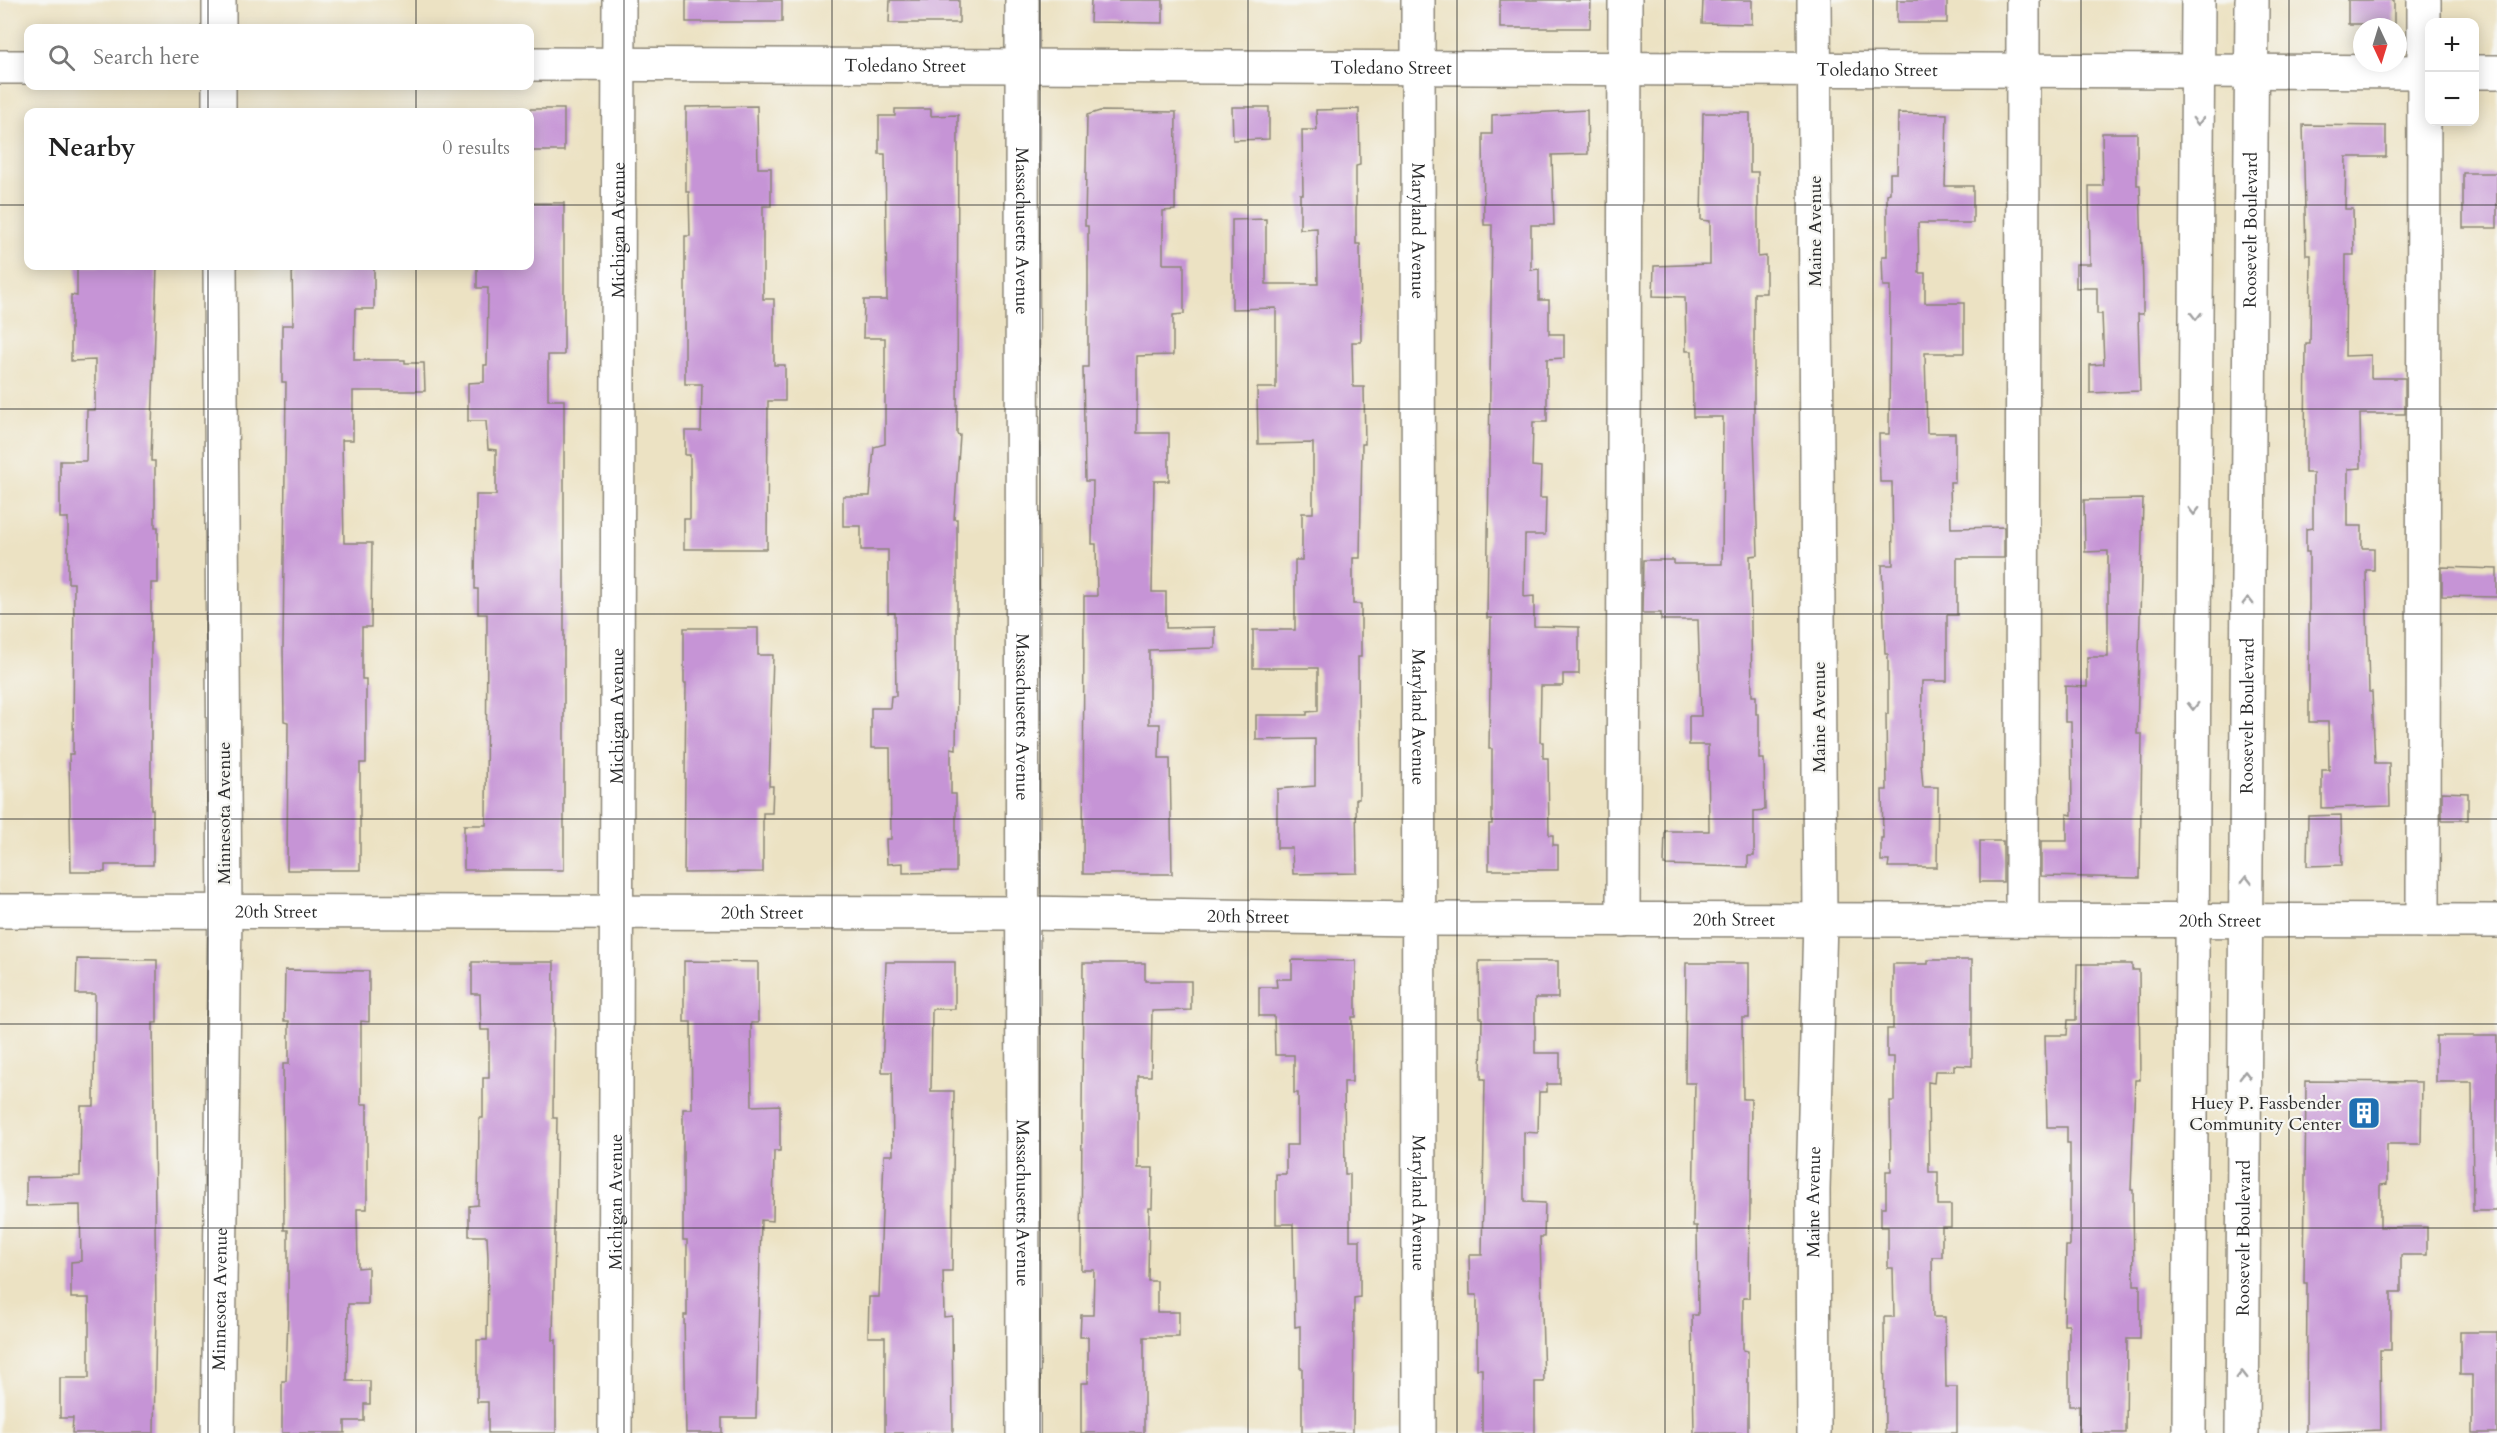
<!DOCTYPE html>
<html lang="en">
<head>
<meta charset="utf-8">
<style>
  body { margin:0; font-family:Cardo,serif; background:#f2f2f2; color:#222 }
  .controls { position:absolute; right:18px; top:18px; display:grid; overflow:hidden; border-radius:12px; box-shadow:0 3px 15px #0003 }
  .controls button { width:54px; height:54px; display:grid; place-items:center; padding:0; border:0; border-bottom:2px solid #e0e0e0; background:#fff; color:#222; font:30px sans-serif }
  .compass { position:absolute; left:2353px; top:18px; width:54px; height:54px; border-radius:50%; background:#fff; box-shadow:0 3px 15px #0003; rotate:176deg }
  .list { margin:0; padding:0; list-style:none }
  h2 { display:flex; justify-content:space-between; align-items:center; height:78px; margin:0; padding:0 24px; font-size:26px }
  h2 small { font-size:20px; font-weight:400; color:#767676 }
  .icon { flex:none; width:33px; height:33px; fill:none; stroke:currentColor; stroke-width:2; stroke-linecap:round; stroke-linejoin:round }
  .map { position:relative; flex:none; width:2497px; height:1433px; overflow:hidden }
  .search { position:absolute; background:#fff; box-shadow:0 3px 15px #0003; left:24px; top:24px; width:510px; height:66px; display:flex; align-items:center; gap:15px; box-sizing:border-box; padding:0 21px; border-radius:12px; color:#767676; font-size:22px }
  .panel { position:absolute; background:#fff; box-shadow:0 3px 15px #0003; left:24px; top:108px; width:510px; height:162px; border-radius:12px }
  .map>svg:first-child { display:block }
  .building { fill:#c694d6 }
  .lines { fill:none; stroke-linecap:round; stroke-linejoin:round }
  .minor-casing { stroke:#8c8677; stroke-width:36 }
  .minor { stroke:#fff; stroke-width:33 }
  .oneway { stroke:#a0a0a0 }
  .grid { fill:none; stroke:#2b2b2b; stroke-width:1.5; stroke-opacity:0.55 }
  .labels { text-anchor:middle; dominant-baseline:central; stroke-width:4.5; stroke-linejoin:round; paint-order:stroke }
  .street-label { font-size:18px; fill:#2b2b2b; stroke:#f6f6f2 }
  .poi-label { font-size:18px; fill:#2b2b2b; stroke:#f6f6f2; text-anchor:end }
</style>
</head>
<body>
<div class="map">
<svg width="2497" height="1433" viewBox="0 0 2497 1433">
  <rect width="100%" height="100%" fill="#f6f6f2"/>
  <filter id="ink" filterUnits="userSpaceOnUse"><feTurbulence type="fractalNoise" baseFrequency=".0167" numOctaves="2"/><feDisplacementMap in="SourceGraphic" scale="12" xChannelSelector="R" yChannelSelector="G"/><feConvolveMatrix kernelMatrix="1 2 1 2 8 2 1 2 1" color-interpolation-filters="sRGB"/></filter>
  <filter id="wash" filterUnits="userSpaceOnUse"><feTurbulence type="fractalNoise" baseFrequency=".008" numOctaves="4" result="noise"/><feDisplacementMap in="SourceGraphic" scale="24" xChannelSelector="R" yChannelSelector="G"/><feGaussianBlur stdDeviation="1.35" result="paint"/><feColorMatrix in="noise" values="0 0 0 0 0 0 0 0 0 0 0 0 0 0 0 0 0 1.4 0 .05"/><feComposite in="paint" operator="in"/></filter>
  <g filter="url(#wash)">
    <rect width="100%" height="100%" fill="#ece2c3"/>
    <g id="blocks">
      <g class="building">
        <rect x="686" y="0" width="96" height="22"/>
        <polygon points="890,0 959,0 959,23 889,23"/>
        <polygon points="1091,0 1163,0 1163,23 1090,22"/>
        <polygon points="1500,0 1591,0 1590,28 1500,28"/>
        <polygon points="1703,0 1752,0 1752,24 1702,23"/>
        <rect x="1897" y="0" width="50" height="23"/>
        <rect x="2348" y="0" width="46" height="24"/>
        <polygon points="757,106 758,168 771,168 771,206 763,206 763,299 774,299 774,365 785,365 785,401 768,401 767,549 684,549 684,519 690,519 690,455 685,455 685,431 701,431 702,384 685,384 685,236 690,236 689,192 686,192 686,107"/>
        <polygon points="1232,107 1269,107 1269,139 1233,140"/>
        <rect x="530" y="109" width="34" height="42"/>
        <polygon points="895,109 931,109 931,116 958,115 957,434 960,435 954,519 957,519 957,678 956,749 951,748 951,794 956,794 956,872 903,873 903,863 887,864 886,839 891,839 890,748 871,748 871,708 890,708 891,696 896,696 895,613 888,613 888,550 861,550 861,526 843,526 843,496 870,496 874,447 885,444 885,338 863,338 864,300 887,300 885,154 879,154 879,116 895,116"/>
        <polygon points="1359,109 1360,165 1356,166 1356,244 1360,244 1361,342 1352,342 1353,387 1364,387 1365,444 1362,444 1360,558 1353,558 1353,604 1361,604 1361,657 1358,657 1359,799 1356,799 1357,873 1293,874 1292,848 1277,848 1277,789 1315,786 1315,739 1256,740 1256,715 1307,715 1307,712 1318,711 1318,668 1253,668 1253,630 1295,630 1295,560 1302,560 1302,513 1313,513 1313,443 1258,444 1257,388 1276,388 1276,308 1232,309 1232,220 1266,219 1266,284 1318,284 1317,228 1300,229 1300,194 1303,194 1302,130 1317,130 1316,110"/>
        <polygon points="1587,110 1588,154 1552,155 1554,225 1531,225 1531,270 1539,269 1539,300 1549,300 1549,334 1564,334 1564,358 1547,359 1547,422 1533,422 1532,466 1541,467 1540,498 1546,498 1545,535 1525,535 1524,597 1534,596 1534,626 1579,627 1579,674 1563,674 1563,686 1541,686 1540,742 1543,742 1543,758 1548,758 1549,835 1553,835 1553,845 1558,845 1558,870 1489,870 1489,824 1492,824 1492,749 1489,749 1491,618 1487,618 1492,225 1484,225 1483,134 1492,134 1492,115"/>
        <polygon points="1100,111 1176,112 1175,210 1163,211 1163,264 1184,264 1184,314 1173,315 1173,355 1137,356 1137,433 1169,433 1169,481 1154,481 1152,592 1166,592 1166,628 1215,627 1215,648 1149,650 1149,724 1160,724 1159,758 1170,758 1172,874 1083,874 1084,596 1097,596 1096,544 1092,544 1093,481 1085,481 1083,367 1088,367 1088,226 1085,226 1087,115"/>
        <polygon points="1703,113 1750,113 1750,172 1758,172 1758,257 1766,256 1766,293 1754,293 1754,433 1758,555 1750,556 1752,696 1756,696 1756,714 1759,714 1759,759 1764,759 1765,810 1754,811 1754,856 1748,856 1748,867 1664,865 1665,831 1709,831 1708,745 1689,745 1689,716 1701,716 1698,620 1661,620 1661,613 1642,613 1643,560 1674,560 1674,564 1722,564 1723,417 1693,417 1692,351 1686,351 1685,297 1653,296 1654,266 1710,264 1710,221 1701,220"/>
        <polygon points="1898,113 1947,114 1945,186 1973,186 1973,223 1918,223 1919,273 1925,273 1925,303 1964,303 1964,353 1925,353 1927,433 1955,433 1955,482 1950,482 1951,528 2004,527 2004,558 1957,558 1957,615 1947,615 1947,681 1922,681 1921,763 1923,787 1938,787 1937,867 1888,867 1889,861 1881,861 1881,838 1883,838 1882,790 1887,790 1886,714 1888,714 1888,654 1885,654 1882,565 1893,565 1892,482 1880,482 1879,434 1889,434 1890,286 1883,286 1882,256 1887,256 1887,194 1890,193 1890,173 1897,173"/>
        <polygon points="2303,125 2386,126 2386,157 2346,157 2345,209 2353,209 2354,255 2346,255 2345,356 2371,355 2371,378 2405,378 2405,414 2360,414 2361,468 2348,469 2348,526 2362,526 2362,548 2374,548 2374,570 2366,570 2369,692 2372,692 2375,763 2389,763 2390,806 2322,808 2322,770 2329,770 2328,722 2309,722 2309,552 2306,552 2306,529 2313,528 2313,473 2305,473 2305,443 2306,344 2310,344 2311,255 2306,255"/>
        <polygon points="2102,133 2137,133 2137,185 2140,185 2143,286 2143,314 2138,314 2140,391 2090,393 2090,365 2104,364 2102,314 2097,314 2097,288 2076,288 2076,264 2090,264 2089,186 2103,186"/>
        <rect x="2463" y="173" width="34" height="55"/>
        <polygon points="530,203 564,203 564,355 548,355 548,400 564,400 564,870 464,870 464,825 486,825 487,614 478,614 478,589 475,589 476,495 496,495 496,450 488,449 486,421 468,421 468,383 484,382 484,365 487,365 488,288 477,288 477,266 530,266"/>
        <polygon points="77,266 157,266 151,461 155,461 155,527 158,527 158,583 151,583 151,809 153,809 153,865 105,865 105,872 71,872 69,754 73,754 74,583 68,583 68,518 60,518 60,461 86,461 87,410 95,410 95,360 71,361 71,295 77,296"/>
        <polygon points="292,266 374,266 374,309 355,309 354,360 405,360 405,363 424,363 425,391 353,391 353,440 342,440 344,543 372,543 371,627 362,627 362,679 366,679 366,763 360,763 360,870 287,870 288,722 284,721 283,648 286,382 282,382 282,325 293,325"/>
        <polygon points="2143,499 2137,734 2142,734 2140,878 2041,876 2041,841 2067,841 2067,814 2072,815 2071,722 2065,722 2065,686 2087,687 2087,657 2108,657 2108,551 2085,552 2084,500"/>
        <polygon points="2442,567 2497,569 2497,597 2442,596"/>
        <polygon points="684,628 758,628 758,655 773,655 769,786 773,786 772,813 763,813 763,872 684,873 686,683 684,683"/>
        <polygon points="2442,792 2468,793 2468,820 2442,820"/>
        <polygon points="2341,815 2342,865 2307,866 2308,816"/>
        <rect x="1980" y="841" width="23" height="41"/>
        <polygon points="77,959 157,960 157,1023 153,1023 156,1313 154,1433 72,1433 73,1418 60,1418 60,1378 89,1378 89,1298 71,1298 71,1262 81,1261 80,1205 26,1206 26,1177 80,1176 81,1106 94,1106 95,994 76,994"/>
        <polygon points="1292,960 1356,961 1356,1017 1352,1017 1352,1082 1344,1082 1345,1174 1350,1174 1350,1240 1360,1240 1360,1297 1354,1298 1353,1433 1302,1433 1302,1368 1300,1368 1300,1326 1295,1327 1293,1224 1276,1224 1276,1174 1286,1174 1286,1145 1298,1145 1298,1093 1294,1093 1294,1055 1275,1055 1274,1016 1259,1016 1259,987 1277,987 1276,979 1292,979"/>
        <polygon points="1928,960 1972,960 1972,1066 1954,1065 1954,1071 1935,1071 1934,1083 1928,1082 1929,1172 1938,1172 1938,1205 1951,1205 1951,1227 1942,1227 1942,1257 1932,1257 1933,1317 1945,1317 1946,1387 1957,1387 1957,1433 1885,1433 1884,1317 1894,1317 1893,1268 1888,1268 1888,1227 1881,1227 1881,1207 1886,1207 1886,1171 1891,1171 1890,1101 1894,1101 1894,1057 1887,1057 1887,1029 1893,1029 1893,964 1928,964"/>
        <polygon points="684,961 758,962 758,1023 751,1023 752,1106 780,1105 780,1151 774,1151 773,1221 761,1220 756,1418 722,1418 722,1433 686,1433 684,1315 687,1315 687,1240 683,1240 683,1109 692,1109 691,1022 684,1022"/>
        <polygon points="1479,961 1558,961 1558,998 1535,998 1535,1053 1560,1053 1560,1084 1547,1084 1547,1092 1539,1092 1538,1133 1524,1132 1524,1202 1545,1203 1544,1237 1540,1237 1544,1382 1535,1382 1535,1433 1482,1433 1482,1369 1477,1369 1477,1295 1470,1295 1469,1255 1482,1255 1485,1079 1481,1079 1482,1018 1480,1018"/>
        <polygon points="472,962 554,962 553,1118 557,1118 553,1340 556,1340 556,1433 488,1433 488,1402 477,1402 477,1340 487,1340 488,1258 487,1236 469,1236 469,1206 478,1205 479,1118 483,1118 483,1078 489,1078 489,1030 481,1030 480,994 472,994"/>
        <polygon points="886,962 955,962 955,1009 932,1009 931,1091 954,1091 952,1271 943,1271 944,1317 952,1316 953,1433 885,1433 885,1337 868,1337 869,1297 879,1297 884,1155 893,1155 892,1072 882,1072"/>
        <polygon points="1083,963 1145,963 1145,981 1191,981 1191,1010 1152,1011 1151,1076 1138,1076 1138,1168 1153,1168 1152,1208 1149,1208 1148,1281 1157,1281 1157,1312 1179,1312 1179,1337 1144,1337 1144,1433 1081,1433 1081,1383 1088,1383 1088,1337 1080,1337 1081,1315 1093,1315 1094,1270 1081,1270"/>
        <polygon points="1686,963 1749,963 1749,1018 1742,1018 1743,1099 1751,1099 1749,1298 1743,1298 1743,1350 1748,1351 1748,1433 1694,1433 1692,1315 1698,1315 1697,1226 1693,1226 1695,1083 1685,1083"/>
        <polygon points="2077,964 2132,964 2132,970 2139,970 2140,1080 2135,1080 2131,1190 2133,1190 2134,1285 2140,1285 2140,1339 2127,1339 2126,1433 2079,1433 2079,1406 2069,1406 2069,1325 2064,1325 2066,1246 2070,1246 2070,1143 2067,1143 2067,1127 2047,1127 2045,1035 2067,1035 2068,1020 2076,1020"/>
        <polygon points="285,970 369,971 369,1022 361,1021 361,1104 367,1104 367,1209 357,1209 358,1268 368,1267 368,1304 348,1304 347,1381 370,1381 370,1404 364,1404 364,1421 345,1421 345,1433 282,1433 282,1381 286,1381 288,1313 288,1230 284,1230 283,1064 289,1064 289,1021 284,1021"/>
        <polygon points="2436,1036 2497,1036 2497,1211 2473,1211 2472,1082 2436,1082"/>
        <polygon points="2306,1081 2422,1082 2421,1144 2387,1144 2387,1184 2380,1185 2380,1227 2427,1227 2427,1255 2401,1255 2401,1292 2391,1292 2391,1350 2380,1350 2381,1430 2306,1433 2307,1283 2304,1283"/>
        <polygon points="2460,1332 2497,1332 2497,1433 2472,1433 2472,1375 2460,1375"/>
      </g>
    </g>
  </g>
  <g filter="url(#ink)">
    <use href="#blocks" fill-opacity="0" stroke="#8c8677" stroke-width="1.5"/>
    <g class="lines">
      <g class="minor-casing">
        <g id="minor">
          <polyline points="219,0 219,28"/>
          <path id="s1" d="M 1022,0 L 1023,1433"/>
          <path id="s2" d="M 1418,0 L 1419,1433"/>
          <path id="s3" d="M 530,64 L 2430,72"/>
          <polyline points="0,67 28,67"/>
          <polyline points="2474,72 2497,72"/>
          <polyline points="219,86 219,112"/>
          <path id="s4" d="M 0,911 L 1023,913 L 1417,919 L 2497,921"/>
          <polyline points="1623,920 1625,0"/>
          <polyline points="2022,920 2023,0"/>
          <polyline points="2423,921 2424,0"/>
          <path id="s5" d="M 218,1433 L 225,912 L 220,266"/>
          <path id="s6" d="M 615,1433 L 619,0"/>
          <path id="s7" d="M 1814,1433 L 1813,1190 L 1820,920 L 1814,0"/>
          <polyline points="2189,1433 2198,0"/>
          <path id="s8" d="M 2242,1433 L 2252,0"/>
        </g>
      </g>
      <use href="#minor" class="minor"/>
    </g>
    <defs><path id="oneway-chevron" d="M-2-3.5L2.5 0L-2 3.5" fill="none" stroke-width="1.6" stroke-linecap="round" stroke-linejoin="round" transform="scale(1.5)"/></defs>
    <g class="oneway">
      <use href="#oneway-chevron" transform="translate(2198 121) rotate(90)"/>
      <use href="#oneway-chevron" transform="translate(2196 316) rotate(90)"/>
      <use href="#oneway-chevron" transform="translate(2194 511) rotate(90)"/>
      <use href="#oneway-chevron" transform="translate(2248 601) rotate(-90)"/>
      <use href="#oneway-chevron" transform="translate(2193 706) rotate(90)"/>
      <use href="#oneway-chevron" transform="translate(2246 880) rotate(-90)"/>
      <use href="#oneway-chevron" transform="translate(2245 1075) rotate(-90)"/>
      <use href="#oneway-chevron" transform="translate(2242 1375) rotate(-90)"/>
    </g>
  </g>
  <path class="grid" d="M 208,0 L 208,28M 416,0 L 416,28M 624,0 L 624,1433M 832,0 L 832,1433M 1040,0 L 1040,1433M 1248,0 L 1248,1433M 1457,0 L 1457,1433M 1665,0 L 1665,1433M 1873,0 L 1873,1433M 2081,0 L 2081,1433M 2289,0 L 2289,1433M 208,86 L 208,112M 416,86 L 416,112M 0,205 L 28,205M 530,205 L 2497,205M 208,266 L 208,1433M 416,266 L 416,1433M 0,409 L 2497,409M 0,614 L 2497,614M 0,819 L 2497,819M 0,1024 L 2497,1024M 0,1228 L 2497,1228"/>
  <defs>
    <g id="building-square" transform="scale(1.725)"><rect x="-9" y="-9" width="18" height="18" rx="4" fill="#1f6fb2" stroke="#f6f6f2"/><path d="M-4-6H4V6H1V3H-1V6H-4ZM-2.5-4.3h1.7v1.8h-1.7ZM.8-4.3h1.7v1.8H.8ZM-2.5-1h1.7V.8h-1.7ZM.8-1h1.7V.8H.8Z" fill="#fff"/></g>
  </defs>
  <g fill-rule="evenodd">
    <use href="#building-square" x="2364" y="1113"/>
  </g>
  <g class="labels">
    <g class="street-label">
      <text stroke="none"><textPath href="#s3" startOffset="375">Toledano Street</textPath></text>
      <text stroke="none"><textPath href="#s3" startOffset="861">Toledano Street</textPath></text>
      <text stroke="none"><textPath href="#s3" startOffset="1347">Toledano Street</textPath></text>
      <text stroke="none"><textPath href="#s6" startOffset="1203">Michigan Avenue</textPath></text>
      <text stroke="none"><textPath href="#s1" startOffset="231">Massachusetts Avenue</textPath></text>
      <text stroke="none"><textPath href="#s2" startOffset="231">Maryland Avenue</textPath></text>
      <text transform="translate(1815 231) rotate(-90)">Maine Avenue</text>
      <text stroke="none"><textPath href="#s8" startOffset="1203">Roosevelt Boulevard</textPath></text>
      <text stroke="none"><textPath href="#s1" startOffset="717">Massachusetts Avenue</textPath></text>
      <text stroke="none"><textPath href="#s6" startOffset="717">Michigan Avenue</textPath></text>
      <text stroke="none"><textPath href="#s2" startOffset="717">Maryland Avenue</textPath></text>
      <text transform="translate(1819 717) rotate(-90)">Maine Avenue</text>
      <text stroke="none"><textPath href="#s8" startOffset="717">Roosevelt Boulevard</textPath></text>
      <text transform="translate(224 813) rotate(-90)">Minnesota Avenue</text>
      <text stroke="none"><textPath href="#s4" startOffset="276">20th Street</textPath></text>
      <text stroke="none"><textPath href="#s4" startOffset="762">20th Street</textPath></text>
      <text stroke="none"><textPath href="#s4" startOffset="1248">20th Street</textPath></text>
      <text stroke="none"><textPath href="#s4" startOffset="1734">20th Street</textPath></text>
      <text stroke="none"><textPath href="#s4" startOffset="2220">20th Street</textPath></text>
      <text stroke="none"><textPath href="#s6" startOffset="231">Michigan Avenue</textPath></text>
      <text stroke="none"><textPath href="#s1" startOffset="1203">Massachusetts Avenue</textPath></text>
      <text stroke="none"><textPath href="#s2" startOffset="1203">Maryland Avenue</textPath></text>
      <text stroke="none"><textPath href="#s7" startOffset="231">Maine Avenue</textPath></text>
      <text stroke="none"><textPath href="#s8" startOffset="195">Roosevelt Boulevard</textPath></text>
      <text stroke="none"><textPath href="#s5" startOffset="134">Minnesota Avenue</textPath></text>
    </g>
    <g class="poi-label">
      <text x="2341" y="1103">Huey P. Fassbender<tspan x="2341" dy="21">Community Center</tspan></text>
    </g>
  </g>
</svg>
<div class="controls">
<button>+</button>
<button>−</button>
</div>
<svg class="compass" viewBox="-18 -18 36 36"><path d="M0-13l5 13h-10z" fill="#e53935"/><path d="M0 13l5-13h-10z" fill="#767676"/></svg>
<div class="search"><svg class="icon" aria-label="search" viewBox="0 0 24 24"><circle cx="10" cy="10" r="6"/><path d="M15 15l6 6"/></svg>Search here</div>
<section class="panel">
<h2>Nearby<small>0 results</small></h2>
<ul class="list">
</ul>
</section>
</div>
</body>
</html>
